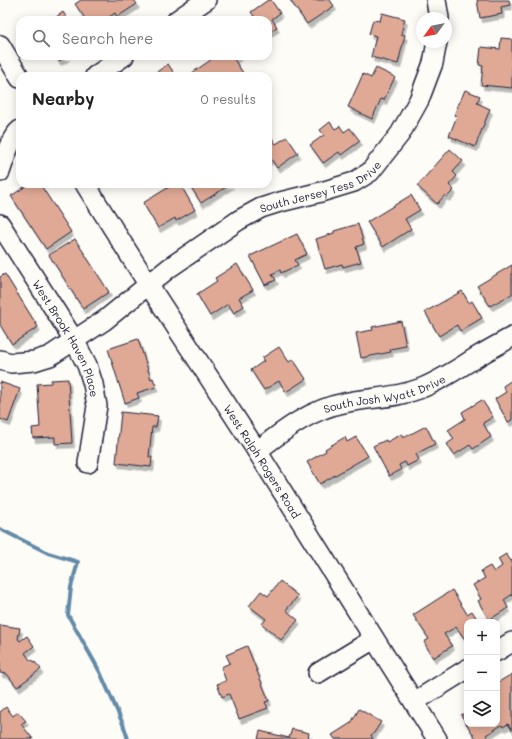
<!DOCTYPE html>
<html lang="en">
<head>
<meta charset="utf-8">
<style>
  body { margin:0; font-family:Mali,sans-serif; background:#f6f6f6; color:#222 }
  .controls { position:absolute; right:12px; bottom:12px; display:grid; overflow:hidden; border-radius:8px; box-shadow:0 2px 10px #0003 }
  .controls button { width:36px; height:36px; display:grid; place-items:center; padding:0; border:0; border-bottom:1px solid #e0e0e0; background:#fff; color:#222; font:20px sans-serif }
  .compass { position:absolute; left:416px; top:12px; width:36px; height:36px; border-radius:50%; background:#fff; box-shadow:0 2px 10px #0003; rotate:237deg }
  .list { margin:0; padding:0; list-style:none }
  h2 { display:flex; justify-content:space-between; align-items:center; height:52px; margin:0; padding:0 16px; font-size:17px }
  h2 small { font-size:13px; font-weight:400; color:#767676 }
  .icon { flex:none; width:22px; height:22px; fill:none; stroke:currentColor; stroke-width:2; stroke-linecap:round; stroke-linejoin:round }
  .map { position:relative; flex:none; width:512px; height:739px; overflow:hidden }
  .search { position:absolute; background:#fff; box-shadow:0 2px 10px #0003; left:16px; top:16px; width:256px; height:44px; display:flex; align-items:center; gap:10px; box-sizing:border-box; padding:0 14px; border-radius:12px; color:#767676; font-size:15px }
  .panel { position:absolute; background:#fff; box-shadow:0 2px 10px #0003; left:16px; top:72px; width:256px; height:116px; border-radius:12px }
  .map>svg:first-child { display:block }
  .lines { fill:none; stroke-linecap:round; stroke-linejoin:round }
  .stream { stroke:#628aa7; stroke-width:4 }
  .building { fill:#dfa995; stroke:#22223b; filter:url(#shadow) }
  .minor-casing { stroke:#22223b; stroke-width:22 }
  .minor { stroke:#fdfcf7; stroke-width:19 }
  .labels { text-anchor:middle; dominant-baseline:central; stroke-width:3; stroke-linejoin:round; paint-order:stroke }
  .street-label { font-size:11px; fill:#22223b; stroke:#fdfcf7 }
</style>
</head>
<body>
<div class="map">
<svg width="512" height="739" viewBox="0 0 512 739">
  <defs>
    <filter id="shadow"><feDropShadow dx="2.5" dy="4.5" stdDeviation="0" flood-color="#0004"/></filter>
  </defs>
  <rect width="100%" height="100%" fill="#fdfcf7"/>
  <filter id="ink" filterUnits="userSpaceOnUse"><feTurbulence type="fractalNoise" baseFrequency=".025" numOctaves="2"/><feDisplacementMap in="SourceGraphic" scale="8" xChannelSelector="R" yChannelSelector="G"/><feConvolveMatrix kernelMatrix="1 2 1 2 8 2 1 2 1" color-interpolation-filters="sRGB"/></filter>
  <g filter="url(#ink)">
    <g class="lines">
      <polyline class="stream" points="0,529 48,553 78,562 71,587 68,615 100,672 123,724 128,739"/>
    </g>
    <g class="building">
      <polygon points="81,0 134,0 137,4 117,17 115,13 105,20 86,20 75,4"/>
      <polygon points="268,0 271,0 280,13 272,19 277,27 268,33 268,20 249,20 254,16 251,12"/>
      <polygon points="290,0 330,0 334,6 307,24"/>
      <polygon points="477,0 509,0 510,5 501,7 502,14 480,18"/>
      <polygon points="63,12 68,20 52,20"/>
      <polygon points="382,13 405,19 401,34 405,35 398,64 371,57 376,36 369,34 373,20 380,21"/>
      <polygon points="501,38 512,39 512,88 481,85 483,66 479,65 481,47 500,49"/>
      <polygon points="55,56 67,56 59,61"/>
      <polygon points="215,56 239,56 234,59 245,76 194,76 192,73 215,57"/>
      <polygon points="168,64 176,76 151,76"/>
      <polygon points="376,68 395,77 384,100 381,99 372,119 348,107 363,74 371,78"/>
      <polygon points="465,90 480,96 477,103 490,109 475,147 449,136 457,116 454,115"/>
      <polygon points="330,122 335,129 340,126 344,132 350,128 360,141 341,155 339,152 323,163 310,145 324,135 320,130"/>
      <polygon points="268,133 276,144 287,137 298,153 277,168 271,159 268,161"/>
      <polygon points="450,149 463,161 453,172 457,176 449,185 454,190 447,197 445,195 437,204 417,186"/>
      <polygon points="29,184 40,184 71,232 46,249 11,196"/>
      <polygon points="174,184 180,184 195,210 176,221 175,218 158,228 143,203"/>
      <polygon points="189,184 231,184 201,203"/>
      <polygon points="411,195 420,210 405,219 411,229 383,247 367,222"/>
      <polygon points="358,224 364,244 356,247 361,262 343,267 342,264 325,269 316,239 334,233 334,231"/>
      <polygon points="297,234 307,254 295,260 298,265 281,273 280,270 272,274 276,280 265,285 250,256"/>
      <polygon points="75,239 109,292 83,309 49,255"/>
      <polygon points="237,264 253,290 239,298 244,306 234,313 228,304 210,316 197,294 217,281 215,278"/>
      <polygon points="512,265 512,294 490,306 477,286"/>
      <polygon points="5,274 38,327 12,344 0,325 0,277"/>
      <polygon points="462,291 469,303 472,301 482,318 460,331 457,325 439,336 425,312"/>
      <polygon points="401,321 406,346 390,349 391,352 361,358 356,333 373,330 372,327"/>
      <polygon points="138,339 151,379 153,378 156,387 137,393 139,398 125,403 108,349"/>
      <polygon points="279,347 289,362 293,359 306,379 286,392 279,381 264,390 251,370 264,361 262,358"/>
      <polygon points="68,379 72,443 55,444 55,437 33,438 32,428 40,427 37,384 51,383 51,380"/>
      <polygon points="512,380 512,420 508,422 495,399 506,392 503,386"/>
      <polygon points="0,382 20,389 8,422 0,419"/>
      <polygon points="482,400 493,417 483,423 491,437 473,449 470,445 454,455 447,444 454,439 448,430 465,419 462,412"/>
      <polygon points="121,412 158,416 156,427 152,427 149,457 152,457 151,467 116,463"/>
      <polygon points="426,426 435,444 416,454 419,460 407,466 405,462 399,465 401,470 389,476 373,446 386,440 387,442 402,434 403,438"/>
      <polygon points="345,437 347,442 356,437 368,456 320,484 307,462 326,451 325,449"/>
      <polygon points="506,554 511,561 512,560 512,596 511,595 504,600 508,608 489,620 478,601 481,599 473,585 485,578 481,571 490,566 494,572 502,566 498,559"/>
      <polygon points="280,581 298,596 286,610 298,620 281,640 262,624 266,619 249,606 261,591 268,596"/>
      <polygon points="452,590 467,614 472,611 479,622 467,622 467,637 464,638 456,627 444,634 452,646 433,658 424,642 429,639 413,615"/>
      <polygon points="0,625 20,628 18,639 20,641 27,636 34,646 25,653 30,660 34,661 41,669 17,687 7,674 0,673"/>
      <polygon points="247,646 269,701 265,702 268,708 239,719 229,694 222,697 217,684 226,681 221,667 230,663 226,655"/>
      <polygon points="512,674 512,730 508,724 503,727 502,725 486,735 489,739 476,739 461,715 467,712 467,724 497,724 497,683"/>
      <polygon points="6,707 13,716 18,712 26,721 21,724 33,739 0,739 0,712"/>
      <polygon points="359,709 381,722 374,733 371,735 373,739 335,739 332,735 351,723"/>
      <polygon points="292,729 309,733 308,739 258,739 260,731 289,738"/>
    </g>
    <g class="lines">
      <g class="minor-casing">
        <g id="minor">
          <polyline points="436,0 439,18"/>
          <polyline points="177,20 206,0"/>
          <polyline points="0,45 20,78"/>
          <polyline points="95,76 124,56"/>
          <path d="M 0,172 C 5,159 9,139 20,130"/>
          <path id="s1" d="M 85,184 L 148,284 L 257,451 L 437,739"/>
          <path id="s2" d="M 0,224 L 74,340 L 87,365 L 93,384 L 97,406 L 88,463"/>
          <path id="s3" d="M 0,360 L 11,363 L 34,361 L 50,356 L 105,320 L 169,268 L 239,220 L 261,208 L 280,202 L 321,192 L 354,182 L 370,172 L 400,134 L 419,100 L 433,63 L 437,42"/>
          <path id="s4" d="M 257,451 C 283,431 311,409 344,403 C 370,397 392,399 419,389 C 441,381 460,367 480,355 C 490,349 501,343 512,337"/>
          <polyline points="497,651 512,642"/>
          <polyline points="318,673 374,639"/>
          <polyline points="414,702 467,669"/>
        </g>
      </g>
      <use href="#minor" class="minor"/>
    </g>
  </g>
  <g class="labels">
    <g class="street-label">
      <text stroke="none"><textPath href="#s3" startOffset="373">South Jersey Tess Drive</textPath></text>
      <text stroke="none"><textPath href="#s2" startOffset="133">West Brook Haven Place</textPath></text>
      <text stroke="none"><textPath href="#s4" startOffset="142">South Josh Wyatt Drive</textPath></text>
      <text stroke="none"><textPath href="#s1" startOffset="329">West Ralph Rogers Road</textPath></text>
    </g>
  </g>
</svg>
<div class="controls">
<button>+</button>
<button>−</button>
<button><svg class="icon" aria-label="layers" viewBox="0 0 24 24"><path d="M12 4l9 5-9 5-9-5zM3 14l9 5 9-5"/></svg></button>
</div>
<svg class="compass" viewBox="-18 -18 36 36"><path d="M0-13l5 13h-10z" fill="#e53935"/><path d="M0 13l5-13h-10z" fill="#767676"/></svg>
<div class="search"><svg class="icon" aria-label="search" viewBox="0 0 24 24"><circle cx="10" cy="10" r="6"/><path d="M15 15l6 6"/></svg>Search here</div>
<section class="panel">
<h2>Nearby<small>0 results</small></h2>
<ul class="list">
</ul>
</section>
</div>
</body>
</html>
